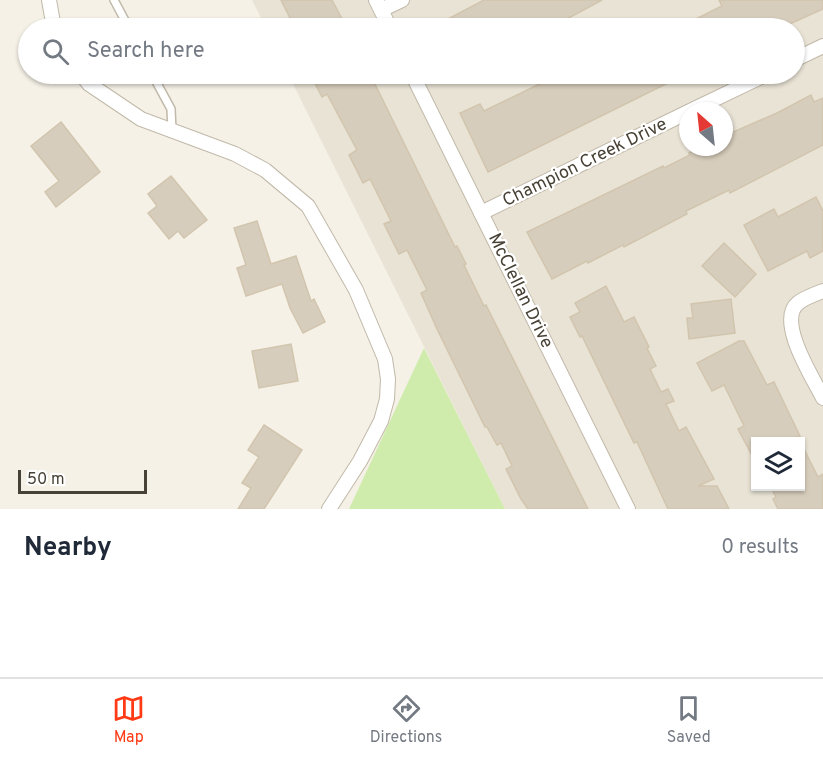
<!DOCTYPE html>
<html lang="en">
<head>
<meta charset="utf-8">
<style>
  body { margin:0; font-family:Overpass,sans-serif; background:#f6f6f7; color:#1f2937 }
  .controls { position:absolute; right:18px; bottom:18px; display:grid; overflow:hidden; border-radius:0px; box-shadow:0 2px 4px #0004 }
  .controls button { width:54px; height:54px; display:grid; place-items:center; padding:0; border:0; border-bottom:2px solid #e0e1e3; background:#fff; color:#1f2937; font:30px sans-serif }
  .compass { position:absolute; left:679px; top:102px; width:54px; height:54px; border-radius:50%; background:#fff; box-shadow:0 2px 4px #0004; rotate:333deg }
  .scale { position:absolute; left:18px; bottom:15px; width:129px; box-sizing:border-box; padding-left:6px; border:3px solid #484135; border-top:0; font-size:16px; line-height:21px; white-space:nowrap; color:#484135; -webkit-text-stroke:4px #fff; paint-order:stroke }
  .list { margin:0; padding:0; list-style:none }
  h2 { display:flex; justify-content:space-between; align-items:center; height:78px; margin:0; padding:0 24px; font-size:26px }
  h2 small { font-size:20px; font-weight:400; color:#747a83 }
  .icon { flex:none; width:33px; height:33px; fill:none; stroke:currentColor; stroke-width:2; stroke-linecap:round; stroke-linejoin:round }
  .map { position:relative; flex:none; width:823px; height:509px; overflow:hidden }
  .search { position:absolute; background:#fff; box-shadow:0 2px 4px #0004; left:18px; right:18px; top:18px; height:66px; display:flex; align-items:center; gap:15px; box-sizing:border-box; padding:0 21px; border-radius:33px; color:#747a83; font-size:22px }
  .sheet { height:168px; background:#fff }
  nav { display:flex; justify-content:space-around; align-items:center; box-sizing:border-box; height:84px; border-top:2px solid #e0e1e3; background:#fff; font-size:16px; color:#747a83 }
  nav a { display:grid; justify-items:center; gap:3px }
  nav .on { color:#ff3a14 }
  .map>svg:first-child { display:block }
  .residential { fill:#e9e3d5; fill-rule:evenodd }
  .green { fill:#cfecad }
  .building { fill:#d7cdbc; stroke:#d2c5ae; stroke-width:1.5 }
  .lines { fill:none; stroke-linecap:round; stroke-linejoin:round }
  .lane-casing { stroke:#c1b9a9; stroke-width:10 }
  .street-casing { stroke:#c1b9a9; stroke-width:16 }
  .lane { stroke:#fff; stroke-width:7 }
  .street { stroke:#fff; stroke-width:14 }
  .labels { text-anchor:middle; dominant-baseline:central; stroke-width:4.5; stroke-linejoin:round; paint-order:stroke }
  .street-label { font-size:18px; fill:#484135; stroke:#fff }
</style>
</head>
<body>
<div class="map">
<svg width="823" height="509" viewBox="0 0 823 509">
  <rect width="100%" height="100%" fill="#f5f1e7"/>
  <path class="residential" d="M 252,0 L 823,0 L 823,509 L 505,509 L 288,74 L 794,74 L 794,28 L 266,28 ZM 688,111 L 724,111 L 724,147 L 688,147 ZM 756,442 L 800,442 L 800,486 L 756,486 Z"/>
  <polygon class="green" points="424,348 505,509 349,509"/>
  <g class="building">
    <polygon points="281,0 332,0 347,28 295,28"/>
    <polygon points="484,0 602,0 550,28 431,28"/>
    <polygon points="719,0 823,0 823,9 781,28 678,28 722,6"/>
    <polygon points="310,74 370,74 455,247 457,246 466,264 464,265 484,306 486,305 588,509 528,509 521,499 506,469 512,466 501,443 497,445 487,427 485,427 437,329 421,293 427,290 407,250 399,254 384,224 391,221 370,179 363,183 349,155 357,150 327,94 322,97"/>
    <polygon points="560,74 566,74 570,81 584,74 686,74 488,172 460,113 480,104 484,111"/>
    <polygon points="811,95 814,102 823,98 823,145 730,193 729,190 686,211 687,214 624,247 623,245 588,263 587,261 552,279 527,232 663,166 664,168 690,155 689,153 701,147 724,147 724,136 777,113"/>
    <polygon points="61,122 100,172 56,207 45,192 59,181 31,146"/>
    <polygon points="171,176 207,220 184,238 178,231 169,239 148,213 157,206 148,194"/>
    <polygon points="816,197 823,211 823,251 810,258 807,251 768,271 744,225 774,209 778,217"/>
    <polygon points="257,221 271,264 296,256 311,301 314,299 325,322 303,333 290,308 282,284 246,296 237,268 246,265 234,228"/>
    <polygon points="724,243 756,274 735,297 702,266"/>
    <polygon points="606,286 624,322 634,317 649,347 647,348 656,366 650,369 661,392 668,389 674,401 666,404 679,431 686,427 714,479 698,486 717,486 729,509 668,509 637,442 634,443 582,336 580,337 570,317 580,312 575,303"/>
    <polygon points="731,299 735,333 689,339 687,318 693,318 691,304"/>
    <polygon points="739,341 744,341 767,385 774,382 800,436 797,437 800,441 756,441 756,463 738,429 744,426 724,385 712,391 697,363"/>
    <polygon points="291,344 298,381 259,388 252,351"/>
    <polygon points="264,425 302,450 264,509 238,509 251,488 242,483 259,457 248,450"/>
    <polygon points="801,443 818,477 823,474 823,509 778,509 773,499 776,497 770,486 801,486"/>
  </g>
  <g class="lines">
    <g class="lane-casing">
      <g id="lane">
        <polyline points="114,0 129,28"/>
        <polyline points="152,74 171,109 172,131"/>
      </g>
    </g>
    <g class="street-casing">
      <g id="street">
        <polyline points="49,0 54,28"/>
        <polyline points="376,0 390,28"/>
        <polyline points="381,10 402,0"/>
        <polyline points="794,60 823,46"/>
        <polyline points="81,74 89,84 141,119 235,154 265,170 308,206 356,290 385,359 388,379 387,399 381,421 360,461 329,509"/>
        <polyline points="412,74 628,509"/>
        <polyline points="690,111 767,74"/>
        <polyline points="481,213 688,112"/>
        <path d="M 823,291 C 815,294 804,298 798,303 C 776,321 813,378 823,398"/>
      </g>
    </g>
    <use href="#lane" class="lane"/>
    <use href="#street" class="street"/>
  </g>
  <g class="labels">
    <g class="street-label">
      <text transform="translate(585 163) rotate(-26)">Champion Creek Drive</text>
      <text transform="translate(520 291) rotate(64)">McClellan Drive</text>
    </g>
  </g>
</svg>
<div class="controls">
<button><svg class="icon" aria-label="layers" viewBox="0 0 24 24"><path d="M12 4l9 5-9 5-9-5zM3 14l9 5 9-5"/></svg></button>
</div>
<svg class="compass" viewBox="-18 -18 36 36"><path d="M0-13l5 13h-10z" fill="#e53935"/><path d="M0 13l5-13h-10z" fill="#747a83"/></svg>
<div class="scale">50 m</div>
<div class="search"><svg class="icon" aria-label="search" viewBox="0 0 24 24"><circle cx="10" cy="10" r="6"/><path d="M15 15l6 6"/></svg>Search here</div>
</div>
<section class="sheet">
<h2>Nearby<small>0 results</small></h2>
<ul class="list">
</ul>
</section>
<nav>
<a class="on"><svg class="icon" aria-label="map" viewBox="0 0 24 24"><path d="M3 6l6-2 6 2 6-2v14l-6 2-6-2-6 2zM9 4v14M15 6v14"/></svg>Map</a>
<a><svg class="icon" aria-label="directions" viewBox="0 0 24 24"><path d="M12 3l9 9-9 9-9-9zM9 14v-3h6M13 9l2 2-2 2"/></svg>Directions</a>
<a><svg class="icon" aria-label="saved" viewBox="0 0 24 24"><path d="M7 4h10v16l-5-4-5 4z"/></svg>Saved</a>
</nav>
</body>
</html>
